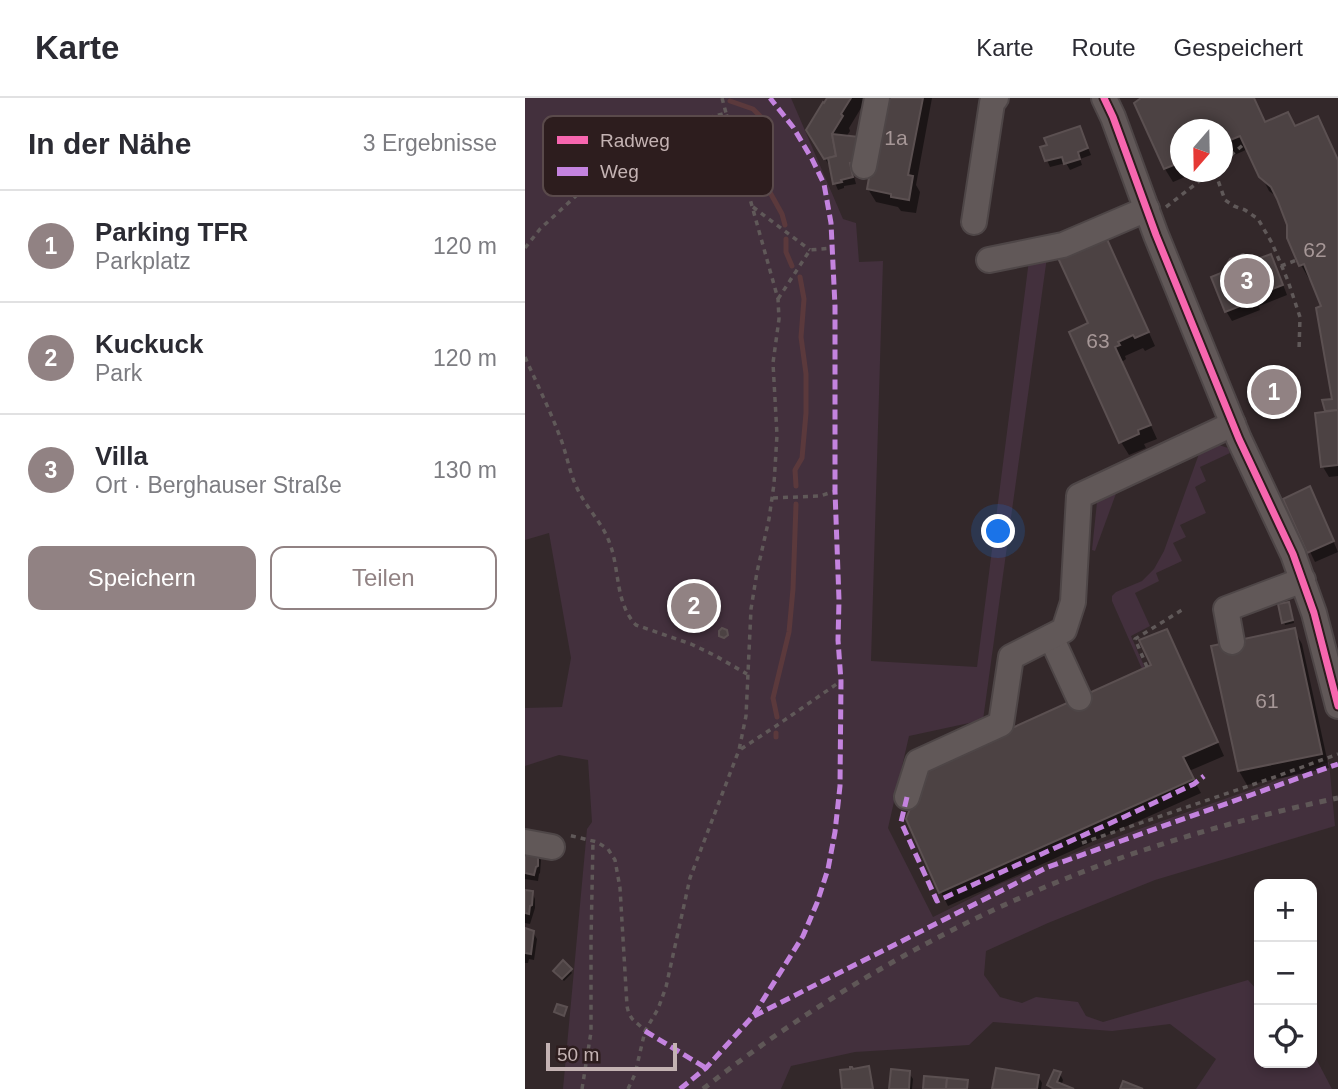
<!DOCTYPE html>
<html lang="de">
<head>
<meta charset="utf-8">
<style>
  body { margin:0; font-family:Arial,sans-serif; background:#f2f2f3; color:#2b2b33 }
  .controls { position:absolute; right:21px; bottom:21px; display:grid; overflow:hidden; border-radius:14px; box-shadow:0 4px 10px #0003 }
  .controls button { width:63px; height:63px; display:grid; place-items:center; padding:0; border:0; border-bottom:2px solid #e1e1e2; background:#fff; color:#2b2b33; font:35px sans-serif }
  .compass { position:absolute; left:645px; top:21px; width:63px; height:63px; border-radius:50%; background:#fff; box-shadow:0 4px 10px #0003; rotate:200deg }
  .scale { position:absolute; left:21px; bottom:18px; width:131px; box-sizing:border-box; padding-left:7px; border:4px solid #c4b3b3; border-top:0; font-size:19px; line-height:24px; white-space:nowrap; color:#c4b3b3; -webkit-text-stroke:5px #2d1d1e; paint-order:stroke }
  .you { position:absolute; left:474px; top:434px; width:24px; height:24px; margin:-18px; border:5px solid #fff; border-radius:50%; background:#1a73e8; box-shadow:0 0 0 10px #1a73e833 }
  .badge { display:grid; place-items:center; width:46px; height:46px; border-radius:50%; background:#918283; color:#fff; font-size:23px; font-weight:700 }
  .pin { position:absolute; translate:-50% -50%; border:4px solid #fff; box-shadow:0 2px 7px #0006 }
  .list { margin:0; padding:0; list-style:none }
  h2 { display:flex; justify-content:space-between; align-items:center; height:91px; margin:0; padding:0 28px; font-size:30px }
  h2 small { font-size:23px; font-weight:400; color:#7c7c81 }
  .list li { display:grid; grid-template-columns:46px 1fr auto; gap:21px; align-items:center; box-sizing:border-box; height:112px; padding:0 28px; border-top:2px solid #e1e1e2 }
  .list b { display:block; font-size:26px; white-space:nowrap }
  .list p { margin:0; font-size:23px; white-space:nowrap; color:#7c7c81 }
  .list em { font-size:23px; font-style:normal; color:#7c7c81 }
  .actions { display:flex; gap:14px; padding:21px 28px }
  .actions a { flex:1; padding:16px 0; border:2px solid #918283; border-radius:14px; text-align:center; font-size:24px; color:#918283 }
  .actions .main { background:#918283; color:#fff }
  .icon { flex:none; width:38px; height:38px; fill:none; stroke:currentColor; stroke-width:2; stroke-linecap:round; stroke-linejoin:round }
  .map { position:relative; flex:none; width:813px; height:991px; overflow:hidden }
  header { display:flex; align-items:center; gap:42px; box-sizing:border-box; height:98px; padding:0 35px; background:#fff; border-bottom:2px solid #e1e1e2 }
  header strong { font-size:33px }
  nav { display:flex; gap:38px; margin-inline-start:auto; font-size:24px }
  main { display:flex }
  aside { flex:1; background:#fff }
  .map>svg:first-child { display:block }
  .green { fill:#43303d }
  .shadow { fill:#0007 }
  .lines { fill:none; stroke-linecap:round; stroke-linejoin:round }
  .stream { stroke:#5b393c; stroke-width:5 }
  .building { fill:#4c4243; stroke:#5b5051; stroke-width:2 }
  .minor-casing { stroke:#4e4647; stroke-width:28 }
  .path { stroke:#605959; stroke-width:3.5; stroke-dasharray:5 5; stroke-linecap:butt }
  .minor { stroke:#615858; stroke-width:24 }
  .rail { stroke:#5f5757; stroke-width:5; stroke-dasharray:7 7; stroke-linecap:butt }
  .quiet { stroke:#c483df; stroke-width:5; stroke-dasharray:10 5; stroke-linecap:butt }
  .cycleway-casing { stroke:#2d1d1e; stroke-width:11 }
  .cycleway { stroke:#f766af; stroke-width:7 }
  .labels { text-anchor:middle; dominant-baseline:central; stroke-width:7; stroke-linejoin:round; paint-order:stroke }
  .number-label { font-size:21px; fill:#a69797 }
  .key { fill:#2d1d1e; stroke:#5a4a4b; stroke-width:2 }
  .key-label { font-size:19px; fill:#c4b3b3 }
</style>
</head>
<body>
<header>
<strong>Karte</strong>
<nav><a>Karte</a><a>Route</a><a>Gespeichert</a></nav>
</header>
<main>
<aside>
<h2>In der Nähe<small>3 Ergebnisse</small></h2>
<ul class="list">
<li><span class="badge">1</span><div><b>Parking TFR</b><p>Parkplatz</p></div><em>120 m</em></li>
<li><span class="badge">2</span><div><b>Kuckuck</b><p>Park</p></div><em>120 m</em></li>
<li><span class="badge">3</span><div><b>Villa</b><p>Ort · Berghauser Straße</p></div><em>130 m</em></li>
</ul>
<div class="actions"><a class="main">Speichern</a><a>Teilen</a></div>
</aside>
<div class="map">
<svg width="813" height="991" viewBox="0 0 813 991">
  <rect width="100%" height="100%" fill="#33282a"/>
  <g class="green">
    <polygon points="0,0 266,0 318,121 331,125 334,164 358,163 346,563 452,569 504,162 522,159 458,622 384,638 363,730 408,819 477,785 569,747 804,664 810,728 630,782 523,825 461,853 459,877 475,899 497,905 511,899 553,904 561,918 578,924 723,882 734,894 734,965 787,965 787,953 807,991 671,991 691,961 645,926 587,933 468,924 444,947 330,954 266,968 256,991 38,991 62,731 67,724 63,662 34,657 0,668 0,610 37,609 46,560 24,435 0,442"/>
    <polygon points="694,347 703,350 705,355 675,369 681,383 670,389 681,415 655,427 661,439 648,445 657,463 631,475 634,483 610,495 625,528 606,538 620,570 617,571 587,503 587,498 591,494 617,483 629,471 639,453 675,353"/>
    <polygon points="593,390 570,453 567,452 572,404 578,398"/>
  </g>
  <g class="shadow">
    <polygon points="304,0 342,0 324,30 325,33 321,39 332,70 327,71 331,86 319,88 319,90 313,92 310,85 307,72 291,46"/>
    <polygon points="360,0 407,0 391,87 395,94 391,115 376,113 373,109 351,104 343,91"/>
    <polygon points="619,0 729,0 741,26 770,30 792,20 800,33 813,62 813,378 804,379 798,369 803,315 801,312 809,302 799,209 787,179 784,181 776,167 763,126 751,98 744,93 723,51 698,62 698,32 656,32 656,74 672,74 648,84 640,71 611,5"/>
    <polygon points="555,30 566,57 555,61 557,67 545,72 541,65 525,69 517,50"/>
    <polygon points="588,155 630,248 620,253 618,250 600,258 601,261 597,264 632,341 619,346 621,350 604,357 596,344 565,226"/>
    <polygon points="727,165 751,168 762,197 734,208 735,212 707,223 701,213 703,174"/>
    <polygon points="790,401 813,454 790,464 760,402"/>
    <polygon points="764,506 769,525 760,527 759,524"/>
    <polygon points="769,532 777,546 804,670 722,687 714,673 688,549"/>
    <polygon points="649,547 699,658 664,673 676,695 423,808 416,794"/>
    <polygon points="0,754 12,756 16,762 15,775 14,776 13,783 0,781"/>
    <polygon points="0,793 7,794 10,801 10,810 5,826 0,825"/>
    <polygon points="0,831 8,834 12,841 9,862 4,861 3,865 0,865"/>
    <polygon points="45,872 47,875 39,883 32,876"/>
    <polygon points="384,975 388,981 387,991 366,991"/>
    <polygon points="535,976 538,982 536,988 544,991 527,991 524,987"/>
    <polygon points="513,978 517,985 516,991 469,991"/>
  </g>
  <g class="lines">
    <g class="stream">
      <polyline points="205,3 228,11 237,20 234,52 239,79 242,89 257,116 260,127"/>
      <polyline points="261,141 261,154 267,168"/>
      <polyline points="271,388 270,372 277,360 281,315 281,276 276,239 279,201 275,179"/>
      <polyline points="252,619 248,600 264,534 268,491 271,406"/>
      <polyline points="251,639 251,635"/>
    </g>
  </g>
  <g class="building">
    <polygon points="302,0 326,0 316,16 318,18 307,36 311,58 299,61 281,32 298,4 299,5"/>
    <polygon points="358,0 398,0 383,77 388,78 384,102 366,99 366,96 342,91"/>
    <polygon points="616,0 729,0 740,24 763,14 770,28 793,18 813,62 813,312 800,313 797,302 807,301 791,210 796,208 779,166 774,168 762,140 762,127 752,101 746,89 734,79 715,38 698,45 698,32 656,32 656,64 639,71 609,5"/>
    <polygon points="555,28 563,50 553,54 555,61 539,66 537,59 520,63 515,49 522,47 519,40"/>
    <polygon points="307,36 335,39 329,64 325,65 328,79 316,82 317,84 308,86 303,60 311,58"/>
    <polygon points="581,139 624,234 610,240 608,237 593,244 595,247 590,249 626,327 613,332 614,336 594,345 544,234 563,225 533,160"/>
    <polygon points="718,156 726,160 727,163 746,156 758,187 729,198 731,202 700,214 686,179 701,173 700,169 705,161"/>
    <polygon points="813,312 813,367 796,369 790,315"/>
    <polygon points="785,388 809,443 782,455 758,401"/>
    <polygon points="764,504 768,522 757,525 753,506"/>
    <polygon points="197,530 202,532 203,537 199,540 194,538 194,533"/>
    <polygon points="770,530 797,656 713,673 686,548"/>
    <polygon points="642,531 693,644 658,659 669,681 414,795 381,721 401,669 626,567 614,542"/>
    <polygon points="0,752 13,754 13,768 11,769 9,777 0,775"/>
    <polygon points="0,792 8,793 7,807 5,808 4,816 0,815"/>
    <polygon points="0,830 9,833 6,856 0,855"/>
    <polygon points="38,862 47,871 37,881 28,873"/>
    <polygon points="32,906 42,909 39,918 29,914"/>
    <polygon points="344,968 348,991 317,991 315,972 325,971 325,969 327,969 328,971"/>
    <polygon points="471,970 514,977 512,991 467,991"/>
    <polygon points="366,971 385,973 384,991 364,991"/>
    <polygon points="529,972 536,974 532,984 549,991 529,991 522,987"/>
    <polygon points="399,978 422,980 421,991 398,991"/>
    <polygon points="422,980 443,982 442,991 421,991"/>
    <polygon points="598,983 618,991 595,991"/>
  </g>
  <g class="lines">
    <g class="minor-casing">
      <g id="minor">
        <polyline points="579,0 588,19 631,137 714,341 768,456 789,515 813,608"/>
        <polyline points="339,68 352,0"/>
        <polyline points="449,124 467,5 471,0"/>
        <polyline points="464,162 538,147 622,111"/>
        <polyline points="526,539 554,600"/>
        <polyline points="707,544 701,511 778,482"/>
        <polyline points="382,699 393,664 476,626 486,559 539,532 548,504 554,398 708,326"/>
        <polyline points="0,744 27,749"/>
      </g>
    </g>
    <g class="path">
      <polyline points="197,0 201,15"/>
      <polyline points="698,64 719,46"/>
      <polyline points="690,74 700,102 709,108 720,112 733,121 747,145 763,183 775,219 774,253"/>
      <polyline points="228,109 285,152"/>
      <polyline points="641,109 686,74"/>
      <path d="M 0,150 L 15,131 L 102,51 L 140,31 L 201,15 L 253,201 L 254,221 L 248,265 L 252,337 L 249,386 L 244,421 L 232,474 L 226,511 L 221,618 L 214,652 L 165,780 L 141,889 L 133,911 L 120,933 C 111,922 105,924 102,908 L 95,790 L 90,762 L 83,751 L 72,744 L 43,737"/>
      <polyline points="756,168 772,162"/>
      <polyline points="253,201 285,152 307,150"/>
      <path d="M 0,259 C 12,286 25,312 35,339 C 42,356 44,374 52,390 C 61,410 78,425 85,446 C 95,473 90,505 111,527 L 166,546 L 189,557 L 222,576"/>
      <polyline points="248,400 295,398 310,393"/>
      <polyline points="622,569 610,541 657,512"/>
      <polyline points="216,651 251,628 316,583"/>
      <polyline points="557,745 747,680 813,656"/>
      <polyline points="57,991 66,934 66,843 68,743"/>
      <polyline points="103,991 110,976 120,933"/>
    </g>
    <use href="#minor" class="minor"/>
    <path class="rail" d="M 178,991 C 308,889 461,804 619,752 C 682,731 747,714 813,700"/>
    <g class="quiet">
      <polyline points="382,699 376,724 412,803 599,719 669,686 679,678"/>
      <polyline points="229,918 523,769 813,666"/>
      <polyline points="120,933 181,970"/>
      <polyline points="155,991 181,970 228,918 278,838 292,805 303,771 310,734 315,688 316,583 313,542 314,502 310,393 310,208 306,125 299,86 287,61 268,29 245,0"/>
    </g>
    <g class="cycleway-casing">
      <polyline id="cycleway" points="579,0 588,19 631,137 714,341 768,456 789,515 813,608"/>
    </g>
    <use href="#cycleway" class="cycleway"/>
  </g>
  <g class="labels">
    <g class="number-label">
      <text x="371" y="39">1a</text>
      <text x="790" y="151">62</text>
      <text x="573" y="242">63</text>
      <text x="742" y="602">61</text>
    </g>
  </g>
  <rect x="18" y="18" width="230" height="80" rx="10" class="key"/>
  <rect x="32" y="38" width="31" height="8" fill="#f766af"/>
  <rect x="32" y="69" width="31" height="9" fill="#c483df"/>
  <g class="key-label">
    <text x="75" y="49">Radweg</text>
    <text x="75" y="80">Weg</text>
  </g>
</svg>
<div class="controls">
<button>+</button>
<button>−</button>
<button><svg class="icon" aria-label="locate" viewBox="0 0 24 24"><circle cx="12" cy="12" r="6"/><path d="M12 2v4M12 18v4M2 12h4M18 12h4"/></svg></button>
</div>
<svg class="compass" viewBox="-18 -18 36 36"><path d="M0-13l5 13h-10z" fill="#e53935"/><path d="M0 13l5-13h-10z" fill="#7c7c81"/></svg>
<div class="scale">50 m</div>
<div class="you"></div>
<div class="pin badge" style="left:749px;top:294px">1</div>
<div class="pin badge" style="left:169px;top:508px">2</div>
<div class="pin badge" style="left:722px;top:183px">3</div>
</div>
</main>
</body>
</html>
